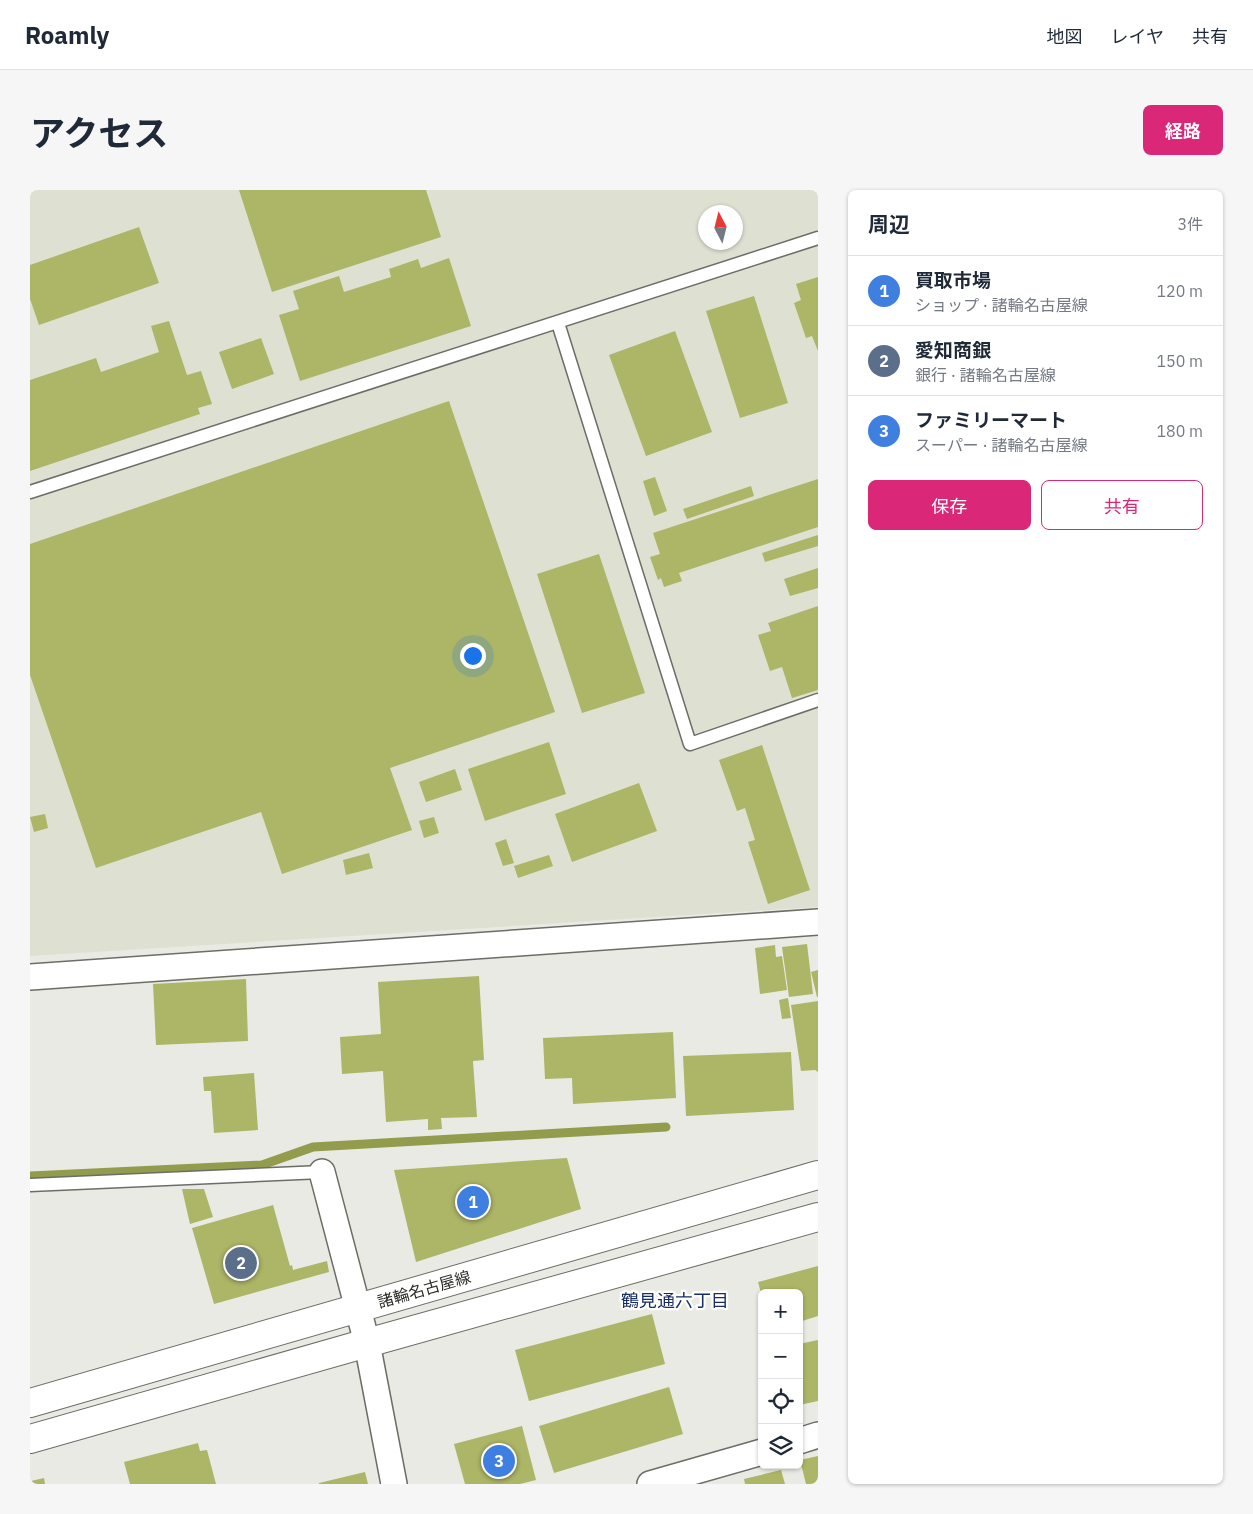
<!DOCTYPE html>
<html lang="ja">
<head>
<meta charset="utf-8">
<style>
  body { margin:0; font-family:"IBM Plex Sans","Noto Sans JP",sans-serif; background:#f6f6f7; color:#1f2937 }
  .controls { position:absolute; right:15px; bottom:15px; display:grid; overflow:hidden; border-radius:8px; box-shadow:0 1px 4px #0004 }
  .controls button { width:45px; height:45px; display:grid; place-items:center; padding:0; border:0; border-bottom:1px solid #e0e1e3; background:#fff; color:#1f2937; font:25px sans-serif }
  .compass { position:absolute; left:668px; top:15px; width:45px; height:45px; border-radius:50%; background:#fff; box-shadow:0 1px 4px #0004; rotate:353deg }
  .you { position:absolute; left:442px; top:465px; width:18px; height:18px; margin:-12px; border:4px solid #fff; border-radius:50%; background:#1a73e8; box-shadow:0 0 0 8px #1a73e833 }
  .badge { display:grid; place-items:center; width:32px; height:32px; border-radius:50%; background:#db2777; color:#fff; font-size:16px; font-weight:700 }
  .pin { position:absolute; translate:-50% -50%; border:2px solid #fff; box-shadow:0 1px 5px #0006 }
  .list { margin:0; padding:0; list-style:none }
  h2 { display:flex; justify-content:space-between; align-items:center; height:65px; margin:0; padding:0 20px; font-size:21px }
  h2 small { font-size:16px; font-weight:400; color:#747a83 }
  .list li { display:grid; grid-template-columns:32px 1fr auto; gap:15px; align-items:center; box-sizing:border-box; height:70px; padding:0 20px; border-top:1px solid #e0e1e3 }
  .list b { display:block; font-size:19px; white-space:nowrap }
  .list p { margin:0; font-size:16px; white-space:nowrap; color:#747a83 }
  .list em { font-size:16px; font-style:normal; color:#747a83 }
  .actions { display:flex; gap:10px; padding:15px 20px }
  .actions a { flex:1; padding:11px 0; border:1px solid #db2777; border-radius:8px; text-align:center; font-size:18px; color:#db2777 }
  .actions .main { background:#db2777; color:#fff }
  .icon { flex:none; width:28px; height:28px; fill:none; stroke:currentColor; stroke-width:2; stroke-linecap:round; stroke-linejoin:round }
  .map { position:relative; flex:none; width:788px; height:1294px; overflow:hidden; border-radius:8px }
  header { display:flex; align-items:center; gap:30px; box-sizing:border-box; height:70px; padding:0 25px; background:#fff; border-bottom:1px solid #e0e1e3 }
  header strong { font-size:24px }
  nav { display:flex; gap:28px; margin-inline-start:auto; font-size:18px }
  .intro { display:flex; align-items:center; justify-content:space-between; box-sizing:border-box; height:120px; padding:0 30px }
  h1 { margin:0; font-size:35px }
  .button { padding:12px 22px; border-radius:8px; background:#db2777; color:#fff; font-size:18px; font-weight:700 }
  main { display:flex; gap:30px; padding:0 30px }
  aside { flex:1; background:#fff; border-radius:8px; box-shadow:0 1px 4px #0004 }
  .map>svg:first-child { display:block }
  .built { fill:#dee0d2; fill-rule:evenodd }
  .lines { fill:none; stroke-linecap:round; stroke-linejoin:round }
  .stream { stroke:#939b4c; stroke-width:9 }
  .building { fill:#adb566 }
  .service-casing { stroke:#6c6d67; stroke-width:15 }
  .minor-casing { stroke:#6c6d67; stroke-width:28 }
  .primary-casing { stroke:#6c6d67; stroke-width:30 }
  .service { stroke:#fff; stroke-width:12 }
  .minor { stroke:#fff; stroke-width:25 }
  .primary { stroke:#fff; stroke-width:28 }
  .labels { text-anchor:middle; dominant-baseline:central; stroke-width:4.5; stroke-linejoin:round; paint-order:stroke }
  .street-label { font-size:16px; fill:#2d2e2b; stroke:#fffffe }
  .neighbourhood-label { font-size:18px; fill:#162e64; stroke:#fffffe }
</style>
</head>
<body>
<header>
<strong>Roamly</strong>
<nav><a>地図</a><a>レイヤ</a><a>共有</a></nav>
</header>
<div class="intro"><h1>アクセス</h1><a class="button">経路</a></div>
<main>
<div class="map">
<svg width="788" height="1294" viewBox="0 0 788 1294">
  <rect width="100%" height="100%" fill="#e9eae3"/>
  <path class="built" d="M 0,0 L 788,0 L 788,717 L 0,766 ZM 676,22 L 706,22 L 706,52 L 676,52 Z"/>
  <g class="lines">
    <polyline class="stream" points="0,986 232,975 283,957 636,937"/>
  </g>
  <g class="building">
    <polygon points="209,0 396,0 411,47 242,102"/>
    <polygon points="109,37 129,93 9,135 0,109 0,75"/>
    <polygon points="419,68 441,136 270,191 249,125 269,119 263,101 309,86 314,102 361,87 359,79 388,69 391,78"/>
    <polygon points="788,87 788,161 782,146 776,148 764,113 771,110 766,94"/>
    <polygon points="724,106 758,213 710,228 676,121"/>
    <polygon points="139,131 157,185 171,181 182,214 168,218 170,224 0,281 0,190 66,168 71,182 129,162 121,136"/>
    <polygon points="645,141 682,242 616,266 579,165"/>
    <polygon points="231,148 244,184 202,199 189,162"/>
    <polygon points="419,211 525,522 360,578 382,640 252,684 231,622 66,678 0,485 0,354"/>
    <polygon points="625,287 637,321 624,326 613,291"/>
    <polygon points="788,289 788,337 649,383 652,391 634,397 631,388 628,390 620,367 630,364 623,343"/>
    <polygon points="721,296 724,306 657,329 653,319"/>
    <polygon points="788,345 788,356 735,372 732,363"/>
    <polygon points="569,364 615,503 552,523 507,384"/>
    <polygon points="788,378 788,398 760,406 754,389"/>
    <polygon points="788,416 788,500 762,508 752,477 740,481 728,445 741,441 738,433"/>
    <polygon points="519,552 536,604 455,631 438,579"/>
    <polygon points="732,555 780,700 738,714 718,652 725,650 715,618 707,621 689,570"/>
    <polygon points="425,579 432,600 396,612 389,592"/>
    <polygon points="609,593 627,641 542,672 525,624"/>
    <polygon points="15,624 18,638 4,642 0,627"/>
    <polygon points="404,627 409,643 394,648 389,631"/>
    <polygon points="476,649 484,673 473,676 465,653"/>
    <polygon points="339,663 343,678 316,685 313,670"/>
    <polygon points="519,665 523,676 488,688 484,676"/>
    <polygon points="777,754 783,804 759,807 752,757"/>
    <polygon points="745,755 746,767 752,766 757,800 730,804 725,758"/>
    <polygon points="788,780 788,807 787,807 781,782"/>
    <polygon points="449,786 454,870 443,871 447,927 411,928 412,939 398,940 398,929 356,932 353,881 312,884 310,847 351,844 348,792"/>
    <polygon points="216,789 218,851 126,855 123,794"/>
    <polygon points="758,808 761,828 752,829 749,810"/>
    <polygon points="788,811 788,882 785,880 771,881 761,815"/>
    <polygon points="643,842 646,908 543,914 542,888 515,889 513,848"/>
    <polygon points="761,862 764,920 656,926 653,866"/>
    <polygon points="224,883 228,940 184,943 181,901 174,901 173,887"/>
    <polygon points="537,968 551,1019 386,1072 364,980"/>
    <polygon points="152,999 174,999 183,1027 160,1034"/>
    <polygon points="243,1015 260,1076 262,1075 263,1080 297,1071 299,1082 184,1114 162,1038"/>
    <polygon points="788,1076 788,1126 769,1132 769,1103 731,1103 728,1092"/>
    <polygon points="622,1124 635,1174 499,1211 485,1160"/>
    <polygon points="788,1150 788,1211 769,1215 769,1154"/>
    <polygon points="639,1197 653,1244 524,1283 509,1236"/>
    <polygon points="492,1236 506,1290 490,1294 435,1294 424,1254"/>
    <polygon points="168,1253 170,1261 177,1260 186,1294 100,1294 94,1272"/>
    <polygon points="788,1266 788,1294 776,1294 770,1270"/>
    <polygon points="751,1280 755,1294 715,1294 714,1289"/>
    <polygon points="335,1282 338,1294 289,1294 289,1293"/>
    <polygon points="14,1288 15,1294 2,1294 1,1291"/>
  </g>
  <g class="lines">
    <g class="service-casing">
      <g id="service">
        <polyline points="528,133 660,554 788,510"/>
        <polyline points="0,302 788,48"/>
        <polyline points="0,995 292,982"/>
      </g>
    </g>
    <g class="minor-casing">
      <g id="minor">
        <polyline points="0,787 788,732"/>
        <polyline points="292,982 337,1153 364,1294"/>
        <polyline points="769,1251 788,1245"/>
        <polyline points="620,1294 732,1262"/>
      </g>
    </g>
    <g class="primary-casing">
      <g id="primary">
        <polyline points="0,1213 788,985"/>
        <polyline points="0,1249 337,1153 788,1027"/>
      </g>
    </g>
    <use href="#service" class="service"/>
    <use href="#minor" class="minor"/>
    <use href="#primary" class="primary"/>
  </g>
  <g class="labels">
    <g class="street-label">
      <text transform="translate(394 1099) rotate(-16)">諸輪名古屋線</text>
    </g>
    <g class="neighbourhood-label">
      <text x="645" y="1110">鶴見通六丁目</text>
    </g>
  </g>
</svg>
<div class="controls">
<button>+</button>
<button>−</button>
<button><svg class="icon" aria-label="locate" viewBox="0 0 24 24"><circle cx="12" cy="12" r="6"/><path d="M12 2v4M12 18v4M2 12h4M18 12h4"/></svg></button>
<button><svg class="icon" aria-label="layers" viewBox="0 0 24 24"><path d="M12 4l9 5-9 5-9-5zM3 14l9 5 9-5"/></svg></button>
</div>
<svg class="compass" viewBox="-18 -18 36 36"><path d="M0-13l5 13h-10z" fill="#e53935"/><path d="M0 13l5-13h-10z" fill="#747a83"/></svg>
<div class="you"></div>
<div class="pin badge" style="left:443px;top:1012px;background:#3f7fe0">1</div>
<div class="pin badge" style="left:211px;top:1073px;background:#5c6f8a">2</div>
<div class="pin badge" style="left:469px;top:1271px;background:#3f7fe0">3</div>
</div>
<aside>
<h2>周辺<small>3件</small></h2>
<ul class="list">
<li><span class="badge" style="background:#3f7fe0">1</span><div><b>買取市場</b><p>ショップ · 諸輪名古屋線</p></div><em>120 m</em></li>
<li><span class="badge" style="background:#5c6f8a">2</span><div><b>愛知商銀</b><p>銀行 · 諸輪名古屋線</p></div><em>150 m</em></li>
<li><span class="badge" style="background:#3f7fe0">3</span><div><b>ファミリーマート</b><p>スーパー · 諸輪名古屋線</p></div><em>180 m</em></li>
</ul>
<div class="actions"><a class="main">保存</a><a>共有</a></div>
</aside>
</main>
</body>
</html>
